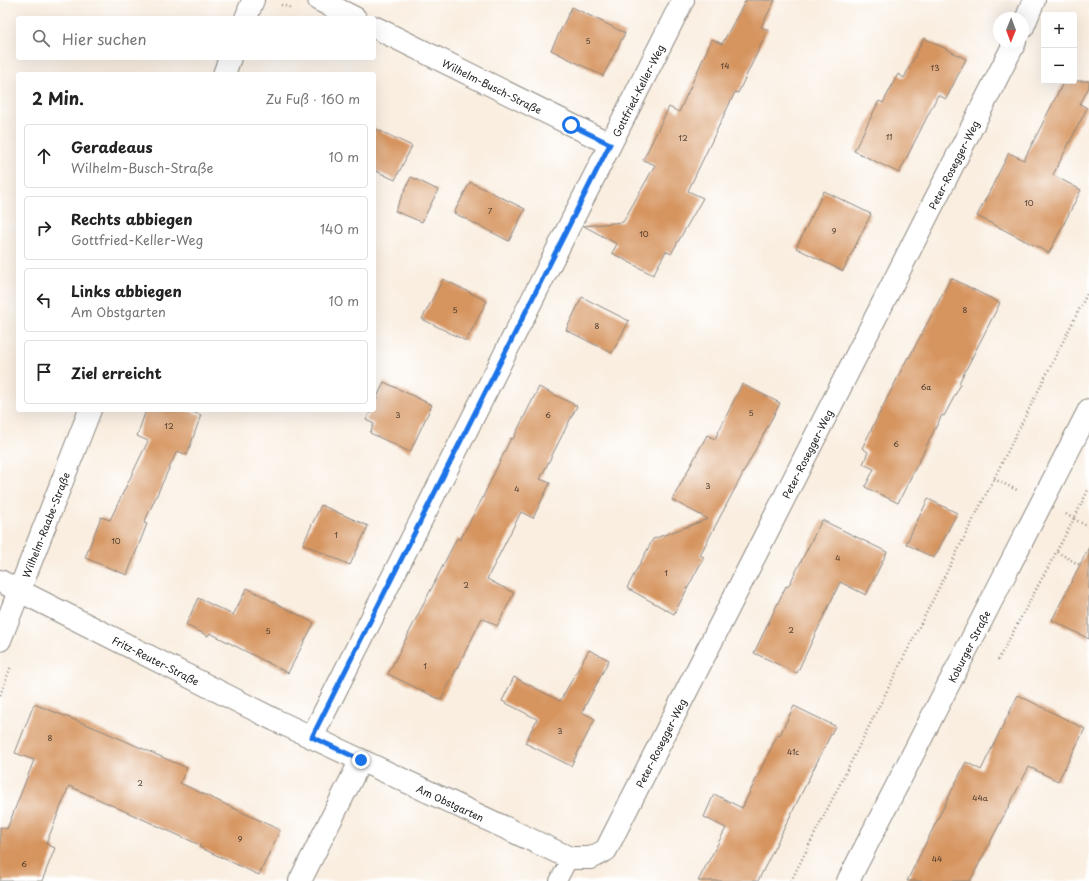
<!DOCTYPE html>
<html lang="de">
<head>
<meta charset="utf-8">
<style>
  body { margin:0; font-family:"Playpen Sans",sans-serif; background:#f2f2f2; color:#222 }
  .controls { position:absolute; right:12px; top:12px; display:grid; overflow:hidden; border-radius:4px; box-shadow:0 4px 16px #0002 }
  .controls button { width:36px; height:36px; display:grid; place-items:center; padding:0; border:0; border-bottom:1px solid #e0e0e0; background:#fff; color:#222; font:20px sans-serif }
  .compass { position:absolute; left:993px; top:12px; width:36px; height:36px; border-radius:50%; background:#fff; box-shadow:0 4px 16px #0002; rotate:181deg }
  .stop { position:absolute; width:12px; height:12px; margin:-9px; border:3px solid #1a73e8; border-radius:50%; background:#fff }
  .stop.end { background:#1a73e8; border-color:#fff; box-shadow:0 1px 4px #0008 }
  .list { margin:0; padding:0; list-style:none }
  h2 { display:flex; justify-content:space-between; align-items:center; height:52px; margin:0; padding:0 16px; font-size:17px }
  h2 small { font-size:13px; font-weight:400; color:#767676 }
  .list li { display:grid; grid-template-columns:26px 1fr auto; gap:12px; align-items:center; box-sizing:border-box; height:64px; margin:0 8px 8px; padding:0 8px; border:1px solid #e0e0e0; border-radius:4px }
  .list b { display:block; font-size:15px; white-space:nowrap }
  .list p { margin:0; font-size:13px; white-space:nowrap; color:#767676 }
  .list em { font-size:13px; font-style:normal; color:#767676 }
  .icon { flex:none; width:22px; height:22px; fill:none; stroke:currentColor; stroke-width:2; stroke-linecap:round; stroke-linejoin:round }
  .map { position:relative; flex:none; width:1089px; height:881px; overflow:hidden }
  .search { position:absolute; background:#fff; box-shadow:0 4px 16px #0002; left:16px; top:16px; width:360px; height:44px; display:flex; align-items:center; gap:10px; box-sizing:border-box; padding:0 14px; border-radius:4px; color:#767676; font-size:15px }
  .panel { position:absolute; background:#fff; box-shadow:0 4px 16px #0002; left:16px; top:72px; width:360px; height:340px; border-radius:4px }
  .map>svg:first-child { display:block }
  .building { fill:#d6945f }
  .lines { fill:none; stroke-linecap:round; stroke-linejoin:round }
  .lane-casing { stroke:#8a857e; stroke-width:18 }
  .street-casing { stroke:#8a857e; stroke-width:24 }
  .secondary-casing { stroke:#8a857e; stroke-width:24 }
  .path { stroke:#8a857e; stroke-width:2.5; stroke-dasharray:1 3; stroke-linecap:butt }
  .lane { stroke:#fff; stroke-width:16 }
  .street { stroke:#fff; stroke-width:22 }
  .secondary { stroke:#fff; stroke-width:22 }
  .route { stroke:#1a73e8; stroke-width:5 }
  .labels { text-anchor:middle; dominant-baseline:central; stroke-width:3; stroke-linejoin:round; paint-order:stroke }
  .number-label { font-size:8px; fill:#4a3a2d }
  .street-label { font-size:10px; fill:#1c1c1c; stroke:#fff }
</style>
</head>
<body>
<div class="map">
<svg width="1089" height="881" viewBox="0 0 1089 881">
  <rect width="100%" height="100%" fill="#fff"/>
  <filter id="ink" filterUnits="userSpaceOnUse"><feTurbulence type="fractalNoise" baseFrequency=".025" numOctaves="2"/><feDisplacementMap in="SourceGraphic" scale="8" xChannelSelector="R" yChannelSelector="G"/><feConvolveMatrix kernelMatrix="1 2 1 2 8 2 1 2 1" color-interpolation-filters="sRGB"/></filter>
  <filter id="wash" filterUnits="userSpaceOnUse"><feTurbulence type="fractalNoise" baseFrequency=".012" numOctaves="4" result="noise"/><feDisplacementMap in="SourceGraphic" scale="16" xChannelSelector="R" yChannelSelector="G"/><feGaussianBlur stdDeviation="0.9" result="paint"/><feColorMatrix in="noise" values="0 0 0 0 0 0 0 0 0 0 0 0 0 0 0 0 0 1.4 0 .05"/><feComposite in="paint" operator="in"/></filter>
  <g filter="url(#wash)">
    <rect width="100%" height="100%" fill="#f9eee0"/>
    <g id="blocks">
      <g class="building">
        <polygon points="746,0 775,0 761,27 768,30 738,93 735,92 688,191 703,198 671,254 666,251 653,275 612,253 617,244 584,226 623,222 655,165 643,160 669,107 679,112 712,39 722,44"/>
        <polygon points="572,7 625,33 603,76 551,50"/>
        <polygon points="924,38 966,59 946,99 938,95 899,173 854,151 879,101 883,103 898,74 904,78"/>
        <polygon points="1064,81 1089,81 1089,87 1080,104 1087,108 1053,175 1081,190 1049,253 977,216 1009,153 1024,160"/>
        <polygon points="374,128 412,146 395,180 374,170"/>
        <polygon points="411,177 438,190 422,222 395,211"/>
        <polygon points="470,182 525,209 509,241 454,213"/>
        <polygon points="824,191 871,214 843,271 796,248"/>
        <polygon points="951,278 1000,303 959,383 961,384 944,416 942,415 898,503 865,487 874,469 863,464 868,452 862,448 908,357 909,358"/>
        <polygon points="443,279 487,301 466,341 422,319"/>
        <polygon points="582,297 629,321 612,353 566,330"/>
        <polygon points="384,382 432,405 410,452 370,433 374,424 366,420 371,410 374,410 374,404"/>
        <polygon points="742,384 780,403 700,555 704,557 674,614 627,588 653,539 708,519 672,500 707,435 715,439"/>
        <polygon points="539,387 577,406 540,479 550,483 533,518 521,512 487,579 514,593 497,626 482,618 441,700 388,674 457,538 460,540 482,499 511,438 513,439"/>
        <polygon points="146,410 187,410 201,415 187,455 177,451 144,523 147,524 127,575 85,558 101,517 110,520 148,441 137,436"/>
        <polygon points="928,499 957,513 934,558 906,544"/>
        <polygon points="321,505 368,526 350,565 303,544"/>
        <polygon points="822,520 887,552 866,595 840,582 797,673 754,653 786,586 788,587"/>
        <polygon points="1089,547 1089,639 1052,620"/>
        <polygon points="247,588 314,623 288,673 210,633 208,636 186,625 198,598 233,615"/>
        <polygon points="589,650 609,660 582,712 595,719 571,766 525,743 537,719 502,701 514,677 560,701"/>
        <polygon points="1018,695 1085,729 1058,781 1029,767 970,881 907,881 966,762 981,770"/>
        <polygon points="34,704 98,729 187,768 180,783 280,830 259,875 199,847 200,845 69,786 46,844 55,848 42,881 0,881 0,827 7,829 34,760 15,753"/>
        <polygon points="794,706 835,726 758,881 698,881 726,828 704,817 714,794 742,808 778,734 780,735"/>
      </g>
    </g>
  </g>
  <g filter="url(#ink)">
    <use href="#blocks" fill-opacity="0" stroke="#8a857e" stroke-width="1"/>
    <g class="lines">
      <g class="lane-casing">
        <polyline id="lane" points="558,881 570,858"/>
      </g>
      <g class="street-casing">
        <g id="street">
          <polyline points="319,0 355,18"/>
          <polyline points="246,18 253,0"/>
          <path id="s1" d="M 374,27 L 610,144"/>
          <polyline points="1023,27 1034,0"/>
          <polyline points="224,74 230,58"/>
          <path id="s2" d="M 0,581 L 275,720 L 570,858 L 591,858 L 606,850 L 1015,42"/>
          <path id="s3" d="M 0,640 L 90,410"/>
          <path id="s4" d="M 312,737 L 683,0"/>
          <polyline points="300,881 361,760"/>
        </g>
      </g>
      <g class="secondary-casing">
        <g id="secondary">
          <path id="s5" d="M 848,881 L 1089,410"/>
        </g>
      </g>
      <g class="path">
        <polyline points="281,5 292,8"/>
        <polyline points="994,479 1017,490"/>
        <polyline points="1066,514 1074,519 1089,488"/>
        <polyline points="1057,552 1080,565"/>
        <polyline points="998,660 1074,519 1089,527"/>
        <polyline points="0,695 11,666"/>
        <polyline points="791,881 1089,290"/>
      </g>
      <use href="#lane" class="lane"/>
      <use href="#street" class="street"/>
      <use href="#secondary" class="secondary"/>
    </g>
  </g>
  <g class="lines" filter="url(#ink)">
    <polyline class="route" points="361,760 312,737 610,144 571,125"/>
  </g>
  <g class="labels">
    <g class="number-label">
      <text x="588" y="41">5</text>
      <text x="725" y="66">14</text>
      <text x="935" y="68">13</text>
      <text x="889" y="137">11</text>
      <text x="683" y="138">12</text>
      <text x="1029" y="203">10</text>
      <text x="490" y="211">7</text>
      <text x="834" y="231">9</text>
      <text x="644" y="234">10</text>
      <text x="455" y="310">5</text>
      <text x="965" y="310">8</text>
      <text x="597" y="326">8</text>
      <text x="926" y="387">6a</text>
      <text x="751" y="413">5</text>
      <text x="398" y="415">3</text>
      <text x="548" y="415">6</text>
      <text x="169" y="426">12</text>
      <text x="896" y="444">6</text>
      <text x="708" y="486">3</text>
      <text x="517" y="489">4</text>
      <text x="336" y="535">1</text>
      <text x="116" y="541">10</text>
      <text x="838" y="558">4</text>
      <text x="666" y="573">1</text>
      <text x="466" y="585">2</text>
      <text x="791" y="630">2</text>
      <text x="268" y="631">5</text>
      <text x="425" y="666">1</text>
      <text x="560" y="731">3</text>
      <text x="50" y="738">8</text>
      <text x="793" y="752">41c</text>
      <text x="140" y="783">2</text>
      <text x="980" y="798">44a</text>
      <text x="240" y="839">9</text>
      <text x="937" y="859">44</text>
      <text x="24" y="864">6</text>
    </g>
    <g class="street-label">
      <text stroke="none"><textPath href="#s1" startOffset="132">Wilhelm-Busch-Straße</textPath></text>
      <text stroke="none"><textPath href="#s4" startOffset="724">Gottfried-Keller-Weg</textPath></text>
      <text stroke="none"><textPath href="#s2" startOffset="1440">Peter-Rosegger-Weg</textPath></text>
      <text stroke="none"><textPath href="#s2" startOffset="1116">Peter-Rosegger-Weg</textPath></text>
      <text stroke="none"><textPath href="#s3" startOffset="124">Wilhelm-Raabe-Straße</textPath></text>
      <text stroke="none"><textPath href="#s5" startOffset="264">Koburger Straße</textPath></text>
      <text stroke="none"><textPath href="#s2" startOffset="175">Fritz-Reuter-Straße</textPath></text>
      <text stroke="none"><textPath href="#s2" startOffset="792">Peter-Rosegger-Weg</textPath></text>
      <text stroke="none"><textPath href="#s2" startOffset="502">Am Obstgarten</textPath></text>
    </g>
  </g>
</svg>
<div class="controls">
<button>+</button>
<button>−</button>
</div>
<svg class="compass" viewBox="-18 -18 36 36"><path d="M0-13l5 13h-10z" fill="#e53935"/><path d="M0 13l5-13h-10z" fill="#767676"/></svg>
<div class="stop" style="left:571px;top:125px"></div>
<div class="stop end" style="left:361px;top:760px"></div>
<div class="search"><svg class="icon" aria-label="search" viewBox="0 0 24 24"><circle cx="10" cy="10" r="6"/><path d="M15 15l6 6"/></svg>Hier suchen</div>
<section class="panel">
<h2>2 Min.<small>Zu Fuß · 160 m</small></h2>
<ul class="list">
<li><svg class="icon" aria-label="ahead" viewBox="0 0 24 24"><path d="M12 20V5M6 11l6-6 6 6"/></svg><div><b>Geradeaus</b><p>Wilhelm-Busch-Straße</p></div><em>10 m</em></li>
<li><svg class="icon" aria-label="right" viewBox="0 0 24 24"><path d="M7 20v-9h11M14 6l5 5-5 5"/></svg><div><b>Rechts abbiegen</b><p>Gottfried-Keller-Weg</p></div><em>140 m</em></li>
<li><svg class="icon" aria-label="left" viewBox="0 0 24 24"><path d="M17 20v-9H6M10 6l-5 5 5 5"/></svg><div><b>Links abbiegen</b><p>Am Obstgarten</p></div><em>10 m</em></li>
<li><svg class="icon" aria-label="arrive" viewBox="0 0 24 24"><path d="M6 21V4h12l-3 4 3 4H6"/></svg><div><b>Ziel erreicht</b></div></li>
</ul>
</section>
</div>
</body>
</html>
